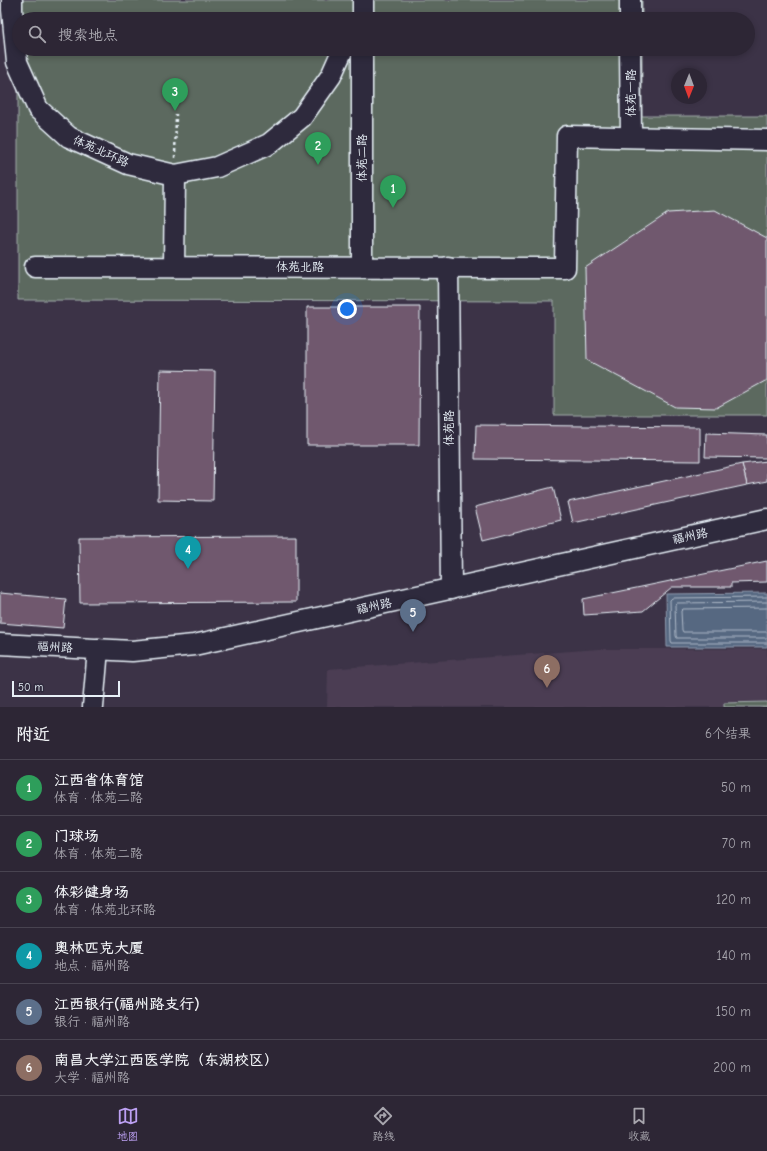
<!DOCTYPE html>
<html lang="zh">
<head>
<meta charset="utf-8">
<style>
  body { margin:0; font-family:"Comic Neue","LXGW WenKai TC",sans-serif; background:#393241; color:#f1f3f6 }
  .compass { position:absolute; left:671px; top:68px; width:36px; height:36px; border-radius:50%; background:#2d2635; box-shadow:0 2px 6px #0003; rotate:181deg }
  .scale { position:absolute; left:12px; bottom:10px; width:108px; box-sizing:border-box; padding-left:4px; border:2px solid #e8f1f8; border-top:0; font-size:11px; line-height:14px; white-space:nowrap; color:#e8f1f8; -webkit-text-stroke:3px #2f2a3d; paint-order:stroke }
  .you { position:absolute; left:347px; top:309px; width:14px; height:14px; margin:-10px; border:3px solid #fff; border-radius:50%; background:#1a73e8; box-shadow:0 0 0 6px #1a73e833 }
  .badge { display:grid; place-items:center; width:26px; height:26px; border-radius:50%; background:#bca0f2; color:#fff; font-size:13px; font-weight:700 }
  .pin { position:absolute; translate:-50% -33px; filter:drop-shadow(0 1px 2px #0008) }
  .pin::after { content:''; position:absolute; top:21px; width:14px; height:12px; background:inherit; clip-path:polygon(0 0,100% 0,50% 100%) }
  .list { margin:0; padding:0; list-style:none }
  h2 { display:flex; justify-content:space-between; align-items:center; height:52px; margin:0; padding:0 16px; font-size:17px }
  h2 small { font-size:13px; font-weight:400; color:#a7a5ad }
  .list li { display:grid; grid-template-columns:26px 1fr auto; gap:12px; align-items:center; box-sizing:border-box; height:56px; padding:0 16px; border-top:1px solid #484350 }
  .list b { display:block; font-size:15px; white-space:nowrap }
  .list p { margin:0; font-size:13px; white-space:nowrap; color:#a7a5ad }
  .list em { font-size:13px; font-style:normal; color:#a7a5ad }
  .icon { flex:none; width:22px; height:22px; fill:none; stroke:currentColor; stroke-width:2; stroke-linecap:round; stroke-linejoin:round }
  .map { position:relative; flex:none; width:767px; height:707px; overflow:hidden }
  .search { position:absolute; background:#2d2635; box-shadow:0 2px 6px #0003; left:12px; right:12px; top:12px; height:44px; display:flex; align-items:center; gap:10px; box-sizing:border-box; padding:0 14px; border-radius:22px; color:#a7a5ad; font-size:15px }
  .sheet { height:388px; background:#2d2635 }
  nav { display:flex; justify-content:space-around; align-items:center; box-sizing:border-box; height:56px; border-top:1px solid #484350; background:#2d2635; font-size:11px; color:#a7a5ad }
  nav a { display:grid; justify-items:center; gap:2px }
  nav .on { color:#bca0f2 }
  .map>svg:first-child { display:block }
  .built { fill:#4b3e53 }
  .green { fill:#5c695f; stroke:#a2adac }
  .water { fill:#566781; stroke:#909eb1 }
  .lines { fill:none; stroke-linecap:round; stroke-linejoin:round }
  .shore { stroke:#aebac8; stroke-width:1 }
  .building { fill:#6f596e; stroke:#e8f1f8 }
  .minor-casing { stroke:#e8f1f8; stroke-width:23 }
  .path { stroke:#e8f1f8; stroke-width:2.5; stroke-dasharray:3 3; stroke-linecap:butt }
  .minor { stroke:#2f2a3d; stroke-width:20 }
  .labels { text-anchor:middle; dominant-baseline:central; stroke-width:3; stroke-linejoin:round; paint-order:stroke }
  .street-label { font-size:12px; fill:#e8f1f8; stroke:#2f2a3d }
</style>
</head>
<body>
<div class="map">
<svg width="767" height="707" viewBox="0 0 767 707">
  <rect width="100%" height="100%" fill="#3c3347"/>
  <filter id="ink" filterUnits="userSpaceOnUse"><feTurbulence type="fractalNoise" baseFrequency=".025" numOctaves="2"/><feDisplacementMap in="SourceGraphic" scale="8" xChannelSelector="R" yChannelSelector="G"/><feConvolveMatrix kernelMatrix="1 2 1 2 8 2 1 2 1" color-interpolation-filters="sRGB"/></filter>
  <g filter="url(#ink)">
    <polygon class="built" points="599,649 767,649 767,707 327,707 328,669"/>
    <g class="green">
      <polygon points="16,0 642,0 642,19 19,19 19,49 642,49 642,116 767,116 767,415 554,415 554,301 18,300 18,39"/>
      <polygon points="767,702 767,707 724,707 724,703"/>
    </g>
    <polygon class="water" points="767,593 767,647 667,647 666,594"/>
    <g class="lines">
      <g class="shore">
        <polyline points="767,597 672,598 670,600 671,641 672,643 767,643"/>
        <polyline points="767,602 677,603 675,605 676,636 677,638 767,638"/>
        <polyline points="767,608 683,609 681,611 682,630 683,632 767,632"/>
      </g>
    </g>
    <g class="building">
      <polygon points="715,210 767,238 767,380 716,408 675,407 587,360 585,268 668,213"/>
      <polygon points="307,307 420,307 419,445 307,445"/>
      <polygon points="160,370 215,371 213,501 158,500"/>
      <polygon points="476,425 700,427 700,461 475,459"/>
      <polygon points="706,433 767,435 767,458 705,457"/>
      <polygon points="767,461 767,481 747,485 742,464"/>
      <polygon points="742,464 747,485 573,523 568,502"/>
      <polygon points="553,487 561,520 483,540 475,507"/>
      <polygon points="296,536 296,602 80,603 79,537"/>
      <polygon points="767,561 767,582 731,583 731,587 672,587 643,611 584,615 583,599"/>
      <polygon points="0,593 66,599 63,628 0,623"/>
    </g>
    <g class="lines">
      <g class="minor-casing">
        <g id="minor">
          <polyline points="12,0 12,10 17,62 38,109 69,137 128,164 175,175 217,167 269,144 302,117 331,76 343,49"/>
          <polyline points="630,0 630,19"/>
          <polyline points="363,19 363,0"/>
          <polyline points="630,49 631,136"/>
          <polyline points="35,267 565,268 567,136 767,140"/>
          <polyline points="174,267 175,175"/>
          <polyline points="362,267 362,49"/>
          <polyline points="448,267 451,589"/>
          <polyline points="0,644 132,651 194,645 767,519"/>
          <polyline points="93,707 98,649"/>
        </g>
      </g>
      <polyline class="path" points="175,158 176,114"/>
      <use href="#minor" class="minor"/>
    </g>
  </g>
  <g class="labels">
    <g class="street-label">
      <text transform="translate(631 93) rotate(-90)">体苑一路</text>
      <text transform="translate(101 151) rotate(24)">体苑北环路</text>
      <text transform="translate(362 158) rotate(-90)">体苑二路</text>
      <text x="300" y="267">体苑北路</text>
      <text transform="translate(449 428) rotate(-90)">体苑路</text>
      <text transform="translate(690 536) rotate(-12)">福州路</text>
      <text transform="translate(374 606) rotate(-12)">福州路</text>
      <text transform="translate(55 647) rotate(3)">福州路</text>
    </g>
  </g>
</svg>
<svg class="compass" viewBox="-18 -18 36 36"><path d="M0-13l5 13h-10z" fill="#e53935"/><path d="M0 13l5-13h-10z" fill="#a7a5ad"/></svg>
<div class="scale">50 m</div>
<div class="you"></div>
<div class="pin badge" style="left:393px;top:208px;background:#2e9e5b">1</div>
<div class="pin badge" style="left:318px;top:165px;background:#2e9e5b">2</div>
<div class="pin badge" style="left:175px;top:111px;background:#2e9e5b">3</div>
<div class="pin badge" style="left:188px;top:569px;background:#0f9aa8">4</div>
<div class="pin badge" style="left:413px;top:632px;background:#5c6f8a">5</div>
<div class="pin badge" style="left:547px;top:688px;background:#8d6e63">6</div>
<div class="search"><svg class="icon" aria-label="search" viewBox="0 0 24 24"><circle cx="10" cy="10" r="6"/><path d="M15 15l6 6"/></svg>搜索地点</div>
</div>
<section class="sheet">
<h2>附近<small>6个结果</small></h2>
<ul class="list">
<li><span class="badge" style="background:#2e9e5b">1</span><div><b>江西省体育馆</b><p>体育 · 体苑二路</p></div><em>50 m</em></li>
<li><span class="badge" style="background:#2e9e5b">2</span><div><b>门球场</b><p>体育 · 体苑二路</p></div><em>70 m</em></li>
<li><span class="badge" style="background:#2e9e5b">3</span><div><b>体彩健身场</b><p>体育 · 体苑北环路</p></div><em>120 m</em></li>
<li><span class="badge" style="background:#0f9aa8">4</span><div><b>奥林匹克大厦</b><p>地点 · 福州路</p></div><em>140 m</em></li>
<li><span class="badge" style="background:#5c6f8a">5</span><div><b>江西银行(福州路支行)</b><p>银行 · 福州路</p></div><em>150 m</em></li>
<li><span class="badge" style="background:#8d6e63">6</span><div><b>南昌大学江西医学院（东湖校区）</b><p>大学 · 福州路</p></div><em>200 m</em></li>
</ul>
</section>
<nav>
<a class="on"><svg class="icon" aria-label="map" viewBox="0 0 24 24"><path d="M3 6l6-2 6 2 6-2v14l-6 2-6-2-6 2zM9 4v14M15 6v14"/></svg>地图</a>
<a><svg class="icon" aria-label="directions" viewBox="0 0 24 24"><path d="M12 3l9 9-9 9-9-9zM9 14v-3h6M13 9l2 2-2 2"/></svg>路线</a>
<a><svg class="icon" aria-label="saved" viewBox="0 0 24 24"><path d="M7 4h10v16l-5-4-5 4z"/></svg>收藏</a>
</nav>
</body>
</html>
